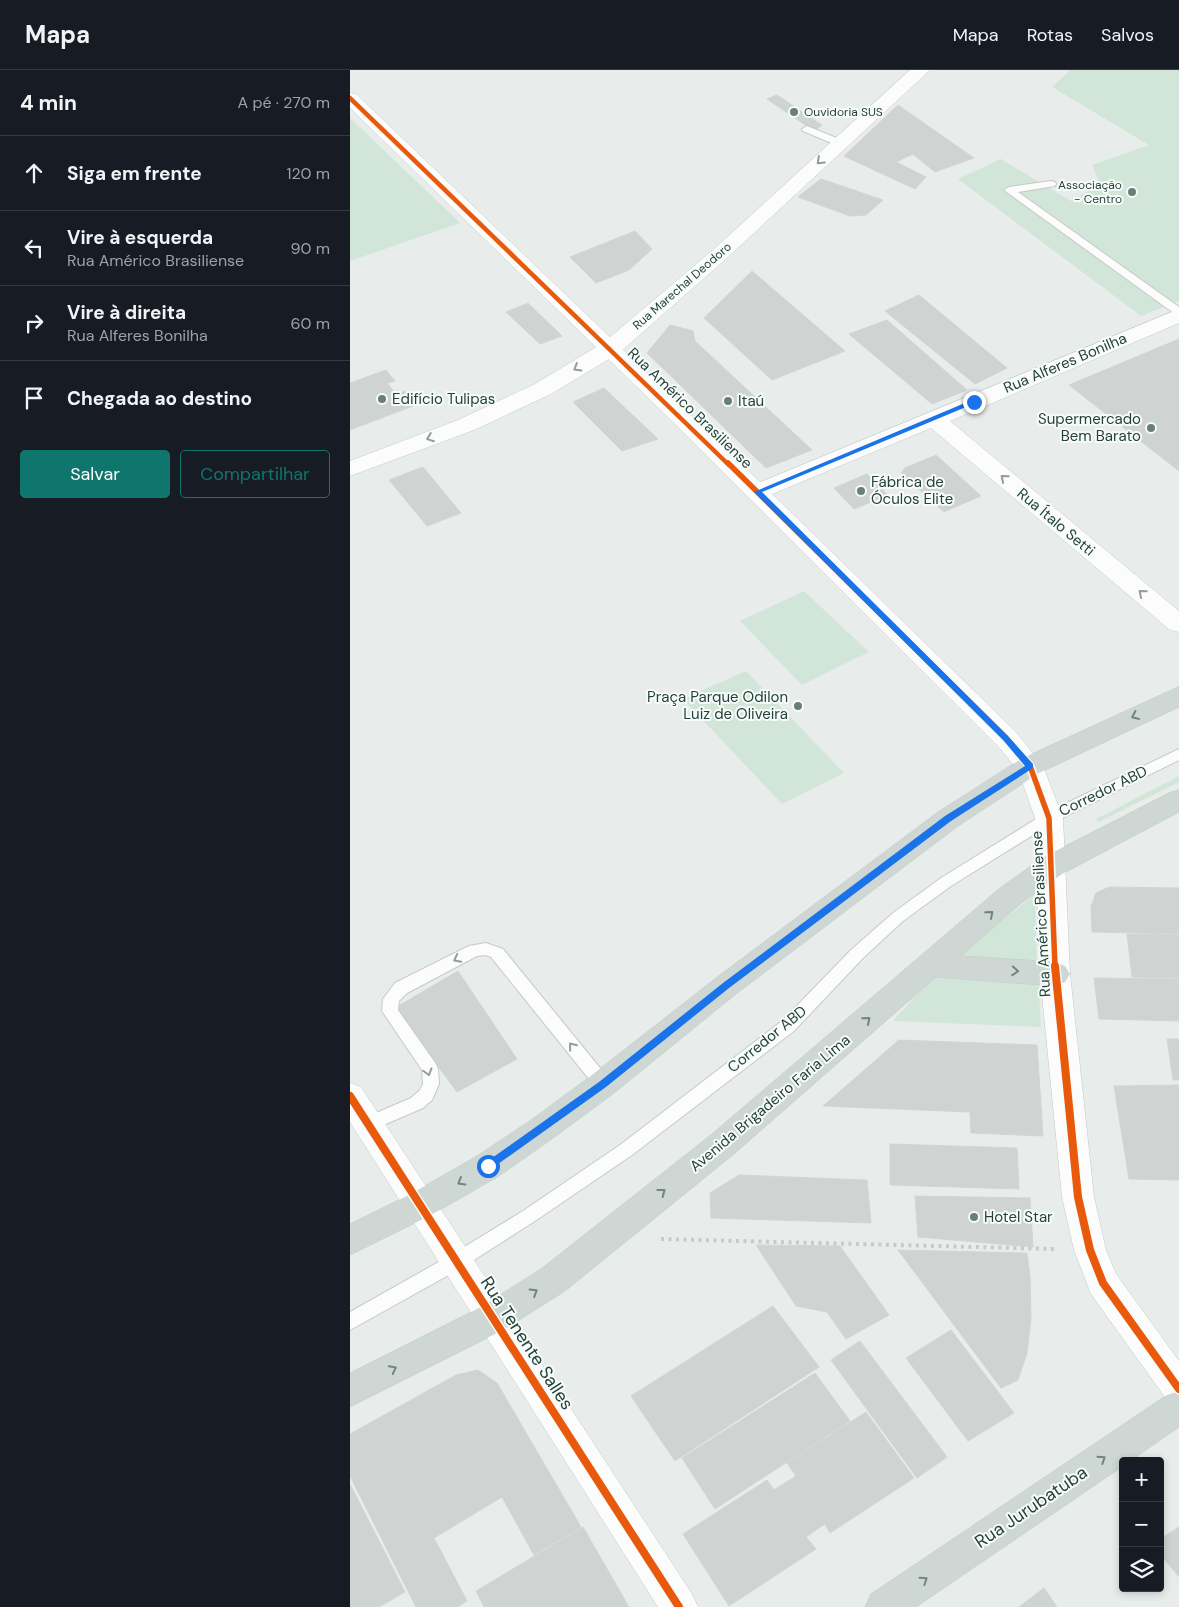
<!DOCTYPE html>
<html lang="pt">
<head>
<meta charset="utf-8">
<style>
  body { margin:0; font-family:"DM Sans",sans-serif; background:#242831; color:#f1f3f6 }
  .controls { position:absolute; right:15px; bottom:15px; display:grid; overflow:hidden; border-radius:5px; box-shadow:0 2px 8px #0003 }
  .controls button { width:45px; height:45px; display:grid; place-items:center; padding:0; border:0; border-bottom:1px solid #363941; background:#171b24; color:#f1f3f6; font:25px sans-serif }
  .stop { position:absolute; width:15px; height:15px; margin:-11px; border:4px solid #1a73e8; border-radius:50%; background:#fff }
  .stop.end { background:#1a73e8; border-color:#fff; box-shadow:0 1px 5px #0008 }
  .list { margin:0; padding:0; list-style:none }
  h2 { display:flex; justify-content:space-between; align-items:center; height:65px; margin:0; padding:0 20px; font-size:21px }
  h2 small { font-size:16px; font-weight:400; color:#9ea1a6 }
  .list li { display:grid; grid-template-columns:32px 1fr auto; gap:15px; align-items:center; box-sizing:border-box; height:75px; padding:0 20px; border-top:1px solid #363941 }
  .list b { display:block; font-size:19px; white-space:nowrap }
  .list p { margin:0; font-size:16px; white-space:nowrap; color:#9ea1a6 }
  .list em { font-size:16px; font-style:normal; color:#9ea1a6 }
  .actions { display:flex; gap:10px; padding:15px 20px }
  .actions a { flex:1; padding:11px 0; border:1px solid #0f766e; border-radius:5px; text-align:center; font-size:18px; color:#0f766e }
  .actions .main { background:#0f766e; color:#fff }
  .icon { flex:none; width:28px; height:28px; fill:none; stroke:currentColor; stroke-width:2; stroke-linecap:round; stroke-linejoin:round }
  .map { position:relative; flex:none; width:829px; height:1537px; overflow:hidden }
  header { display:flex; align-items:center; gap:30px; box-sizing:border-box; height:70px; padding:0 25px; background:#171b24; border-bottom:1px solid #363941 }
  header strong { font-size:24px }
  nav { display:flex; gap:28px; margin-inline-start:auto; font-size:18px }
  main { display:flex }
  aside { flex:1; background:#171b24 }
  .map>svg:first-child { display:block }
  .green { fill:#d1e6d8 }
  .building { fill:#cfd4d2; stroke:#d1d6d4 }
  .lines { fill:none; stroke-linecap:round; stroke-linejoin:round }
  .service-casing { stroke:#c5cac8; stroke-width:2 }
  .minor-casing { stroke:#c5cac8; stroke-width:1 }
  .tertiary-casing { stroke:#c5cac8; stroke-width:1 }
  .secondary-casing { stroke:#c3cbc8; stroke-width:1 }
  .primary-casing { stroke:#c3ccc9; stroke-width:1 }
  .path { stroke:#c3ccca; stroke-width:4; stroke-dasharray:3 4.5; stroke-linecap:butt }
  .service { fill:#fcfcfc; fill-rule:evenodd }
  .minor { fill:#fcfcfc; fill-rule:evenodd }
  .tertiary { fill:#fcfcfc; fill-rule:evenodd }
  .secondary { fill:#fcfcfc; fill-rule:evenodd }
  .primary { fill:#cfd7d5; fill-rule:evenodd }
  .cycleway-far2-casing { stroke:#f7fbf9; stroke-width:7 }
  .cycleway-far1-casing { stroke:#f7fbf9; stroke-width:9 }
  .cycleway-casing { stroke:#f7fbf9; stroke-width:11 }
  .cycleway-far2 { stroke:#e8590c; stroke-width:4.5 }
  .cycleway-far1 { stroke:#e8590c; stroke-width:5.5 }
  .cycleway { stroke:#e8590c; stroke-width:8 }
  .oneway { stroke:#909f9b }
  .oneway2 { stroke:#718580 }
  .route { fill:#1a73e8 }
  .poi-dot { fill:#697e78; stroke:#f7fbf9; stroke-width:2 }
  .labels { text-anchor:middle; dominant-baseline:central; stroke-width:4; stroke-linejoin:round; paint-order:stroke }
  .far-poi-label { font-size:12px; fill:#24423a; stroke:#f7fbf9; text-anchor:start }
  .far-street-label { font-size:12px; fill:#24423a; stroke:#f7fbf9 }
  .street-label { font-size:15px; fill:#24423a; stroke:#f7fbf9 }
  .poi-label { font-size:15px; fill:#24423a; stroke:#f7fbf9; text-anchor:start }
  .near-street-label { font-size:18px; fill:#24423a; stroke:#f7fbf9 }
</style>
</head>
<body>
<header>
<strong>Mapa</strong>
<nav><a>Mapa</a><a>Rotas</a><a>Salvos</a></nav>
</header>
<main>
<aside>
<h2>4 min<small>A pé · 270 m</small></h2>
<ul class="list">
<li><svg class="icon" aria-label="ahead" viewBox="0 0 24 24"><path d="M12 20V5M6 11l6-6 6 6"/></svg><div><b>Siga em frente</b></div><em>120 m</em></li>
<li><svg class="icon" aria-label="left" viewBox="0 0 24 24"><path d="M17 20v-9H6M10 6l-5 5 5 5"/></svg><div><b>Vire à esquerda</b><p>Rua Américo Brasiliense</p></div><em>90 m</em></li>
<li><svg class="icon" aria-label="right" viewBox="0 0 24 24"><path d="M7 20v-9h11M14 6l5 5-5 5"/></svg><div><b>Vire à direita</b><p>Rua Alferes Bonilha</p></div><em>60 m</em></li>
<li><svg class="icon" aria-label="arrive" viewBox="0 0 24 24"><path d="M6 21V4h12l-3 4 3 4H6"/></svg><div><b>Chegada ao destino</b></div></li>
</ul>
<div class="actions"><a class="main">Salvar</a><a>Compartilhar</a></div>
</aside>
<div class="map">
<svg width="829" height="1537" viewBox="0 0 829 1537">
  <rect width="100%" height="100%" fill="#e8edeb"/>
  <g class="green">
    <polygon points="720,0 829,0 829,231 791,246 608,109 651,89 721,131 750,114 742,95 799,75 702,17"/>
    <polygon points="0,48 110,153 0,191"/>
    <polygon points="454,521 519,582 452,615 390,551"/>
    <polygon points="396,601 494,703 432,734 333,629"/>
    <polygon points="829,706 829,712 749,752 746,749"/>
    <polygon points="685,824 687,896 603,890"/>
    <polygon points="588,901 688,905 691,957 543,951"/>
  </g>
  <g class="building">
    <polygon points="427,25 472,55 464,61 417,29"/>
    <polygon points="548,35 624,88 585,102 563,84 546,92 576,107 565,119 494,86"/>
    <polygon points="471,109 533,130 516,145 500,146 448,127"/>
    <polygon points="285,161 302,179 279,200 246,213 220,187"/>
    <polygon points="402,201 495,281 422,310 354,248"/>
    <polygon points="569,225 657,298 625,314 535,241"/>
    <polygon points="178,233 212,266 190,274 156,242"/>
    <polygon points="537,250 617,320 582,334 499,264"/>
    <polygon points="320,255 343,261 345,271 462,380 416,398 297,283"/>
    <polygon points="829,269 829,401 719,315"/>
    <polygon points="36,300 45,311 37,313 46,324 55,321 68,334 0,360 0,313"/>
    <polygon points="254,318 308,369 272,381 223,332"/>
    <polygon points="586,385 631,426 594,442 551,403 555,398"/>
    <polygon points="73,397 111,443 77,456 39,410"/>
    <polygon points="517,404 538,425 504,439 484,418"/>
    <polygon points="759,817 829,818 829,864 742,862 741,837 746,823"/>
    <polygon points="777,864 829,865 829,908 782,907"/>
    <polygon points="108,901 167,989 107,1022 45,938"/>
    <polygon points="744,908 829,909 829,951 749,949"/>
    <polygon points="817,969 829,969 829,1010 823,1010"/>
    <polygon points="549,970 687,975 693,1066 621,1063 620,1042 473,1036"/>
    <polygon points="829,1015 829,1110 779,1109 764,1016"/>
    <polygon points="540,1074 667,1078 669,1119 540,1115"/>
    <polygon points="389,1105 517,1110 521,1153 361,1148 360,1123"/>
    <polygon points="565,1126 680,1128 683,1177 568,1167"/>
    <polygon points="406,1175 490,1176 539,1245 496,1269 477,1242 446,1236"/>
    <polygon points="548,1180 677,1183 680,1206 681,1248 677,1283 668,1310 651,1318"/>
    <polygon points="423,1236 469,1297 325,1391 281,1326"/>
    <polygon points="601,1260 664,1343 618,1371 556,1288"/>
    <polygon points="510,1271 597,1387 567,1408 481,1290"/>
    <polygon points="128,1300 147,1313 231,1457 184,1485 152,1427 84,1468 117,1531 107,1537 66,1537 0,1406 0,1364 106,1305"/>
    <polygon points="465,1303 500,1351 365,1439 332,1388"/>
    <polygon points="516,1342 564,1408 480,1463 475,1454 456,1467 466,1479 379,1536 333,1464 417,1410 424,1420 446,1406 437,1393"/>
    <polygon points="0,1414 55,1522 29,1537 0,1537"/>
    <polygon points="233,1457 279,1537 134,1537 126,1521"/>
    <polygon points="829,1457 829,1507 810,1484 810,1469"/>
    <polygon points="694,1518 707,1537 669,1537"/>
  </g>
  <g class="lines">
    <g class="service-casing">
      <g id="service">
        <polygon points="457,56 494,71 495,73 490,76 486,75 453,61 452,59"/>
        <polygon points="701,111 705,112 706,114 705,116 668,122 829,237 829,245 825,244 654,120 659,117"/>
        <polygon points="829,679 829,690 704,752 601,816 553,851 513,888 444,961 282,1085 185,1151 113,1197 0,1260 0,1242 101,1185 173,1141 270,1075 432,951 501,880 543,843 591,808 694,744"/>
        <polygon points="136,873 153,879 259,1009 261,1014 259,1019 253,1021 247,1019 141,887 136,885 127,886 57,923 49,931 48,940 86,994 88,999 89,1014 82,1030 73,1038 24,1059 18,1061 12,1059 10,1054 12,1049 61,1028 70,1020 73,1014 72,1000 32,941 33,929 45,913 119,876"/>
      </g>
    </g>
    <g class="minor-casing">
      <polygon id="minor" points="829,239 829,253 600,351 829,541 829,562 820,560 581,358 415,427 407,429 399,427 395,422 399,417"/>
    </g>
    <g class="tertiary-casing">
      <g id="tertiary">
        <polygon points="0,23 6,24 337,341 665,661 693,696 713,748 720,904 744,1127 756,1180 766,1204 829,1291 829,1335 817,1330 741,1224 724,1180 712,1127 690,904 685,748 668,700 647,675 322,351 0,38"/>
        <polygon points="0,1013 11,1017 342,1524 348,1537 308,1537 0,1052"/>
      </g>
    </g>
    <g class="secondary-casing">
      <polygon id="secondary" points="560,0 580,0 377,188 269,283 201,324 124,360 0,406 0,391 108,350 185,314 253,273 363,180"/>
    </g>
    <g class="primary-casing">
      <g id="primary">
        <polygon points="829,617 829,637 689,703 608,756 386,924 264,1023 206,1066 149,1106 81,1145 0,1185 0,1154 59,1125 127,1086 184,1048 242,1005 366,908 588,742 671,689"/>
        <polygon points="829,720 829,742 712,804 670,834 611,886 705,892 715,896 720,904 715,912 705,916 586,907 384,1084 215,1221 155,1259 0,1337 0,1303 131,1237 191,1199 362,1064 650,818 692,788 819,723"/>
        <polygon points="829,1321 829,1357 780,1391 773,1391 773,1396 566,1537 515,1537 521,1524 817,1325"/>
      </g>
    </g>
    <polyline class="path" points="311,1169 704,1179"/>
    <use href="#service" class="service"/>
    <use href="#minor" class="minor"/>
    <use href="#tertiary" class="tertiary"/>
    <use href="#secondary" class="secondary"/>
    <use href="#primary" class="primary"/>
    <g class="cycleway-far2-casing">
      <polyline id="cycleway-far2" points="0,28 379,395"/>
    </g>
    <g class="cycleway-far1-casing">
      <polyline id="cycleway-far1" points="378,393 656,668 680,696 699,748 705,897"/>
    </g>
    <g class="cycleway-casing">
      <g id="cycleway">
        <polyline points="705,896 728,1127 740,1180 753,1213 829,1319"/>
        <polyline points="0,1026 329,1537"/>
      </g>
    </g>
    <use href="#cycleway-far2" class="cycleway-far2"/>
    <use href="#cycleway-far1" class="cycleway-far1"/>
    <use href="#cycleway" class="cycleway"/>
  </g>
  <defs><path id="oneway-chevron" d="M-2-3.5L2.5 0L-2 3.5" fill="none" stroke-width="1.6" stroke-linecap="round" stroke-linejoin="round" transform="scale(1.25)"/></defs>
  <g class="oneway">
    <use href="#oneway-chevron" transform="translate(470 91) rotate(137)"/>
    <use href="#oneway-chevron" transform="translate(227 298) rotate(149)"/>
    <use href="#oneway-chevron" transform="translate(80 368) rotate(159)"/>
    <use href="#oneway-chevron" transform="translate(654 408) rotate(-140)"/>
    <use href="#oneway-chevron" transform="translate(792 523) rotate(-140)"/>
    <use href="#oneway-chevron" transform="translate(107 889) rotate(153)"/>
    <use href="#oneway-chevron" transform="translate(222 976) rotate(-129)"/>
    <use href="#oneway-chevron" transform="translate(78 1002) rotate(74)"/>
  </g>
  <g class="oneway2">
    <use href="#oneway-chevron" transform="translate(785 646) rotate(155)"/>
    <use href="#oneway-chevron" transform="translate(640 844) rotate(-41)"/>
    <use href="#oneway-chevron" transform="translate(665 901) rotate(4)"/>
    <use href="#oneway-chevron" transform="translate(517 950) rotate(-41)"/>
    <use href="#oneway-chevron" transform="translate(111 1112) rotate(150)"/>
    <use href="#oneway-chevron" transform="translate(312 1122) rotate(-38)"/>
    <use href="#oneway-chevron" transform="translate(184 1222) rotate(-32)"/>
    <use href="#oneway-chevron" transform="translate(43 1299) rotate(-27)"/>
    <use href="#oneway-chevron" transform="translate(752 1389) rotate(-34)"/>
    <use href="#oneway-chevron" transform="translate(574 1510) rotate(-34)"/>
  </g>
  <polygon class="route" points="622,330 628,332 412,422 658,666 683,694 683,698 601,751 379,918 256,1017 141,1099 135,1099 135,1093 249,1012 373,913 595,746 675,696 653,670 404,422"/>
  <g class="poi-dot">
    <circle cx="444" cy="42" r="5"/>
    <circle cx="782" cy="122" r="5"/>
    <circle cx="32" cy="329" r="5"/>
    <circle cx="378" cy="331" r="5"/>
    <circle cx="801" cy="358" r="5"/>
    <circle cx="511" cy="421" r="5"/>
    <circle cx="448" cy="636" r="5"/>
    <circle cx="624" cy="1147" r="5"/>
  </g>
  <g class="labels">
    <g class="far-poi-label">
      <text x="454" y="42">Ouvidoria SUS</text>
      <text x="772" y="115" text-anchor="end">Associação<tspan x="772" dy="14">- Centro</tspan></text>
    </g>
    <g class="far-street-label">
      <text transform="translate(332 216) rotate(-41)">Rua Marechal Deodoro</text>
    </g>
    <g class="street-label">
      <text transform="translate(715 293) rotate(-23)">Rua Alferes Bonilha</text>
      <text transform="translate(340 338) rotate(44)">Rua Américo Brasiliense</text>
      <text transform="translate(706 452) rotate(40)">Rua Ítalo Setti</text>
      <text transform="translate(753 721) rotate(-26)">Corredor ABD</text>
      <text transform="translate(691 844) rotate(-93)">Rua Américo Brasiliense</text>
      <text transform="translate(417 969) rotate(-39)">Corredor ABD</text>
      <text transform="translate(420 1033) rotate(-40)">Avenida Brigadeiro Faria Lima</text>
    </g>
    <g class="poi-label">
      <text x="42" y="329">Edifício Tulipas</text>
      <text x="388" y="331">Itaú</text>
      <text x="791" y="349" text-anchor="end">Supermercado<tspan x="791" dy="17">Bem Barato</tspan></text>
      <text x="521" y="412">Fábrica de<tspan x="521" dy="17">Óculos Elite</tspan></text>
      <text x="438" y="627" text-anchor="end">Praça Parque Odilon<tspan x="438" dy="17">Luiz de Oliveira</tspan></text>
      <text x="634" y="1147">Hotel Star</text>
    </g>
    <g class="near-street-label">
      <text transform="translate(177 1273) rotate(57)">Rua Tenente Salles</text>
      <text transform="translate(681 1437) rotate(-34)">Rua Jurubatuba</text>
    </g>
  </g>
</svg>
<div class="controls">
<button>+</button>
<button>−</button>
<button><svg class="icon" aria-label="layers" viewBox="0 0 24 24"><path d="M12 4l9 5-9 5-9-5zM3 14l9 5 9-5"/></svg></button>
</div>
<div class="stop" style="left:138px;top:1096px"></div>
<div class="stop end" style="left:624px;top:332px"></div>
</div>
</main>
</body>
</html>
